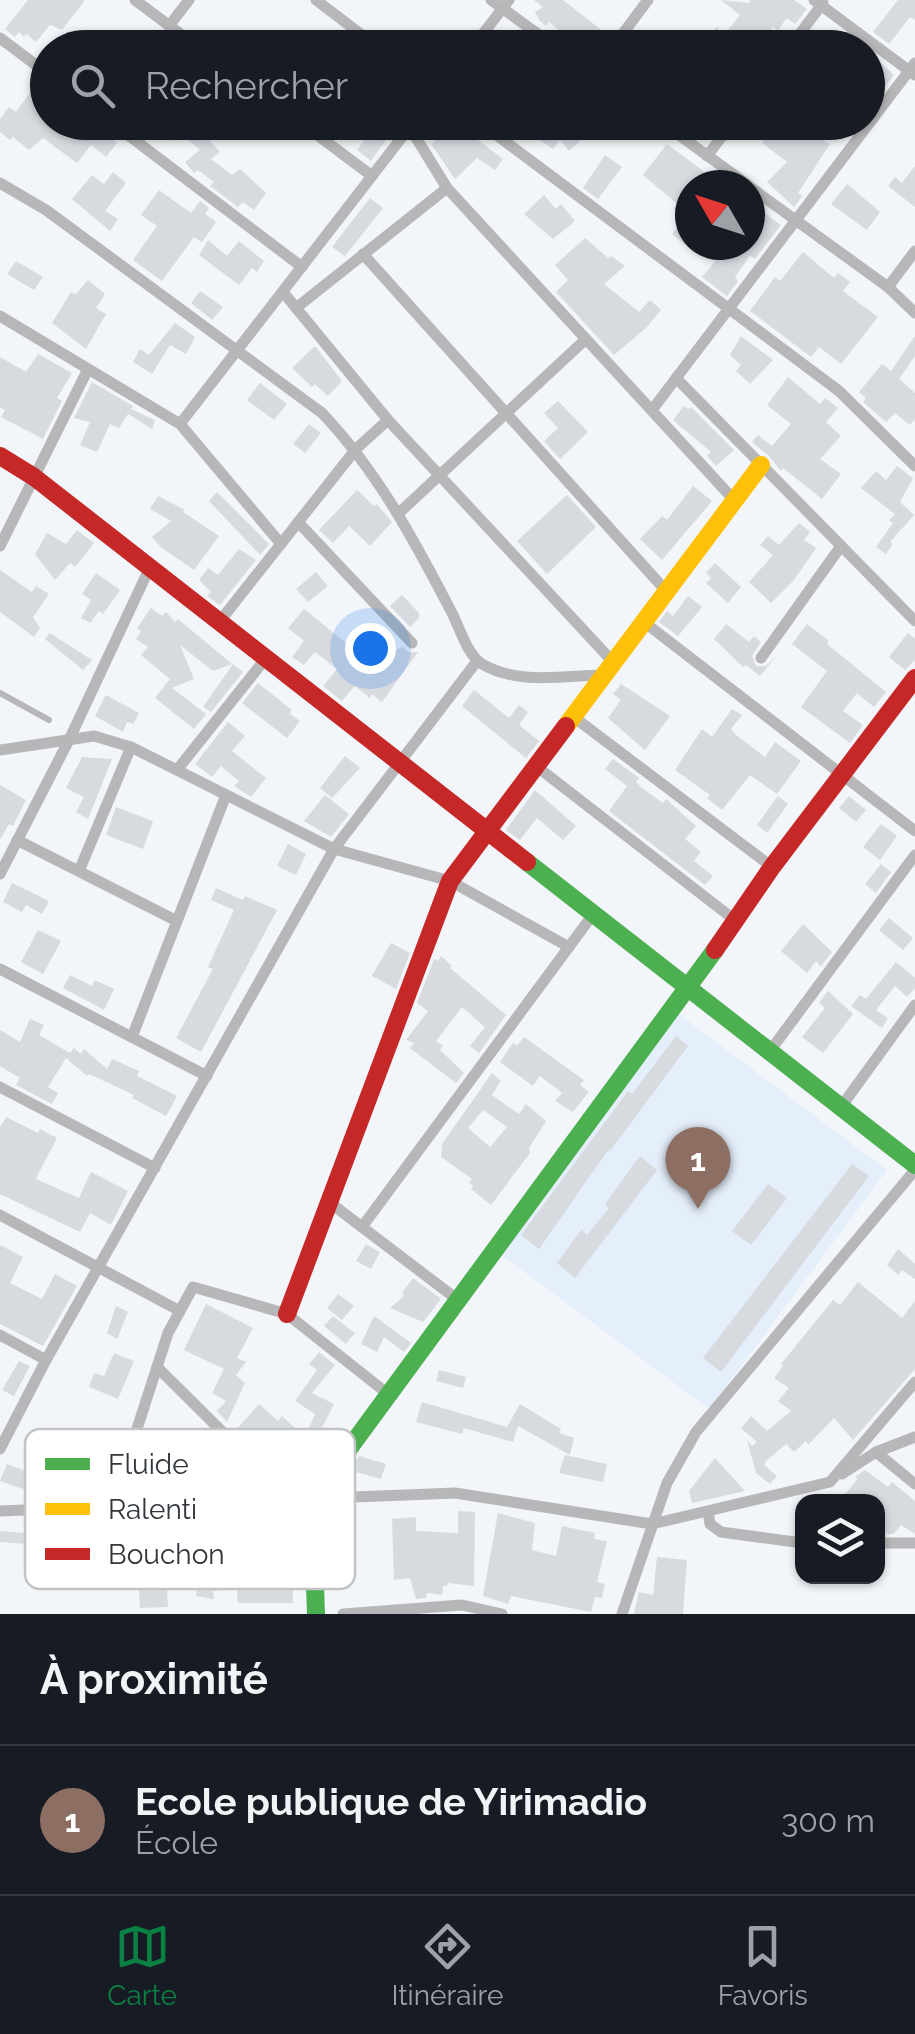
<!DOCTYPE html>
<html lang="fr">
<head>
<meta charset="utf-8">
<style>
  body { margin:0; font-family:Raleway,sans-serif; background:#242831; color:#f1f3f6 }
  .controls { position:absolute; right:30px; bottom:30px; display:grid; overflow:hidden; border-radius:20px; box-shadow:0 2px 8px #0004 }
  .controls button { width:90px; height:90px; display:grid; place-items:center; padding:0; border:0; border-bottom:2px solid #363941; background:#171b24; color:#f1f3f6; font:50px sans-serif }
  .compass { position:absolute; left:675px; top:170px; width:90px; height:90px; border-radius:50%; background:#171b24; box-shadow:0 2px 8px #0004; rotate:309deg }
  .you { position:absolute; left:370px; top:648px; width:35px; height:35px; margin:-25px; border:8px solid #fff; border-radius:50%; background:#1a73e8; box-shadow:0 0 0 15px #1a73e833 }
  .badge { display:grid; place-items:center; width:65px; height:65px; border-radius:50%; background:#0b8043; color:#fff; font-size:32px; font-weight:700 }
  .pin { position:absolute; translate:-50% -82px; filter:drop-shadow(0 2px 5px #0008) }
  .pin::after { content:''; position:absolute; top:52px; width:35px; height:30px; background:inherit; clip-path:polygon(0 0,100% 0,50% 100%) }
  .list { margin:0; padding:0; list-style:none }
  h2 { display:flex; justify-content:space-between; align-items:center; height:130px; margin:0; padding:0 40px; font-size:42px }
  h2 small { font-size:32px; font-weight:400; color:#9ea1a6 }
  .list li { display:grid; grid-template-columns:65px 1fr auto; gap:30px; align-items:center; box-sizing:border-box; height:150px; padding:0 40px; border-top:2px solid #363941 }
  .list b { display:block; font-size:38px; white-space:nowrap }
  .list p { margin:0; font-size:32px; white-space:nowrap; color:#9ea1a6 }
  .list em { font-size:32px; font-style:normal; color:#9ea1a6 }
  .icon { flex:none; width:55px; height:55px; fill:none; stroke:currentColor; stroke-width:2; stroke-linecap:round; stroke-linejoin:round }
  .map { position:relative; flex:none; width:915px; height:1614px; overflow:hidden }
  .search { position:absolute; background:#171b24; box-shadow:0 2px 8px #0004; left:30px; right:30px; top:30px; height:110px; display:flex; align-items:center; gap:25px; box-sizing:border-box; padding:0 35px; border-radius:55px; color:#9ea1a6; font-size:38px }
  .sheet { height:280px; background:#171b24 }
  nav { display:flex; justify-content:space-around; align-items:center; box-sizing:border-box; height:140px; border-top:2px solid #363941; background:#171b24; font-size:28px; color:#9ea1a6 }
  nav a { display:grid; justify-items:center; gap:5px }
  nav .on { color:#0b8043 }
  .map>svg:first-child { display:block }
  .built { fill:#e5effb }
  .building { fill:#d7dbe0; fill-rule:evenodd }
  .lines { fill:none; stroke-linecap:round; stroke-linejoin:round }
  .lane { stroke:#b7b6b8; stroke-width:6 }
  .street { stroke:#b7b6b8; stroke-width:11 }
  .fast { stroke:#4caf50; stroke-width:18 }
  .slow { stroke:#ffc107; stroke-width:18 }
  .jam { stroke:#c62828; stroke-width:18 }
  .key { fill:#fff; stroke:#c1c3c4; stroke-width:2.5 }
  .key-label { font-size:28px; fill:#30363c }
</style>
</head>
<body>
<div class="map">
<svg width="915" height="1614" viewBox="0 0 915 1614">
  <rect width="100%" height="100%" fill="#f2f5f9"/>
  <polygon class="built" points="677,1013 887,1170 709,1409 499,1253"/>
  <g class="building">
    <polygon points="28,0 85,0 62,30 50,25 36,42 26,34 24,37 19,32 15,37 5,29"/>
    <polygon points="534,0 563,0 609,36 601,48 581,48 549,22 546,26 539,20 535,12 543,7"/>
    <polygon points="721,0 749,3 751,0 794,0 807,9 795,24 787,18 778,30 773,27 767,34 763,31 747,48 727,31 740,15"/>
    <polygon points="898,0 915,0 915,20 910,17 889,44 873,32"/>
    <polygon points="717,27 727,42 723,48 708,48 702,43"/>
    <polygon points="868,51 894,75 879,94 868,86"/>
    <polygon points="37,83 48,90 48,122 78,122 88,130 93,124 117,143 106,157 91,145 77,163 43,138 29,150 13,137 10,140 0,132 0,119 9,107 16,112"/>
    <polygon points="149,122 193,122 220,152 211,159 232,175 240,169 266,193 254,210 243,202 238,207 210,186 214,182 198,170 194,173 185,162 200,150 179,132 171,141"/>
    <polygon points="378,122 399,122 371,161 357,150"/>
    <polygon points="428,122 454,122 503,159 495,170 477,158 455,179 431,144 443,134"/>
    <polygon points="549,122 563,122 580,141 569,151 560,139 553,149 537,138"/>
    <polygon points="793,122 830,144 798,193 802,196 794,207 767,182 787,162 762,143 771,130 781,138"/>
    <polygon points="667,144 722,185 690,185 690,248 672,234 688,213 643,175"/>
    <polygon points="605,155 622,167 598,199 583,188"/>
    <polygon points="915,166 915,207 888,186 895,177 902,183"/>
    <polygon points="113,172 126,183 105,211 118,219 110,231 72,199 92,175 104,184"/>
    <polygon points="847,184 880,212 867,230 831,204"/>
    <polygon points="159,190 191,213 200,201 209,208 205,214 216,222 202,242 194,237 162,281 133,260 157,226 141,215"/>
    <polygon points="544,195 556,209 561,204 575,221 553,239 524,214"/>
    <polygon points="370,198 383,208 345,256 332,247"/>
    <polygon points="756,207 781,225 755,259 750,256 735,277 738,281 727,296 702,277 729,245 750,245 750,214"/>
    <polygon points="585,238 608,258 611,256 625,266 604,284 639,312 650,300 661,310 646,328 614,355 556,292 568,280 555,265"/>
    <polygon points="208,240 227,256 239,241 264,261 257,272 252,268 239,285 199,255"/>
    <polygon points="803,252 834,278 838,273 850,282 843,291 878,317 841,364 819,347 811,357 750,311 775,277 780,281"/>
    <polygon points="16,261 43,277 34,290 7,274"/>
    <polygon points="88,280 105,294 96,308 106,314 86,349 52,323 71,292 76,294"/>
    <polygon points="200,291 223,307 212,320 191,303"/>
    <polygon points="175,323 195,337 186,354 170,345 152,374 133,362 140,349 149,355"/>
    <polygon points="741,336 773,360 750,384 736,371 741,365 730,355"/>
    <polygon points="915,336 915,356 899,379 915,393 915,419 910,425 895,413 886,422 863,402 866,398 859,392 882,364 891,371"/>
    <polygon points="315,346 342,381 328,396 315,384 312,387 292,368"/>
    <polygon points="38,354 72,373 57,398 62,401 43,439 1,417 5,410 0,407 0,357 26,372"/>
    <polygon points="788,377 820,404 825,398 838,408 826,422 841,436 820,459 841,474 822,499 783,468 781,471 769,456 752,442 758,435 772,446 791,424 767,405"/>
    <polygon points="92,382 133,406 131,409 155,420 152,429 128,414 119,428 110,424 97,452 80,445 90,422 74,418"/>
    <polygon points="260,383 287,404 274,420 247,400"/>
    <polygon points="558,401 588,432 560,459 544,441 558,428 544,413"/>
    <polygon points="684,406 689,409 691,407 734,450 716,466 707,456 711,452 673,420"/>
    <polygon points="309,424 321,433 305,453 293,444"/>
    <polygon points="897,466 913,478 900,502 914,515 890,542 893,544 886,554 876,547 893,523 889,520 895,514 861,488 876,471 886,480"/>
    <polygon points="693,486 712,501 662,560 640,539 662,516 667,520"/>
    <polygon points="357,490 374,506 377,504 392,522 370,546 349,526 333,543 319,530"/>
    <polygon points="217,492 269,544 260,555 209,501"/>
    <polygon points="567,495 596,527 547,574 517,541"/>
    <polygon points="158,496 185,510 183,512 219,536 194,570 162,548 152,537 171,521 150,509"/>
    <polygon points="799,523 810,532 804,540 816,548 794,580 771,603 749,582 773,555 760,545 768,536 779,545"/>
    <polygon points="77,530 94,543 75,567 70,563 55,580 35,554 47,533 66,544"/>
    <polygon points="239,549 256,560 220,605 207,596 211,592 199,580 208,568 218,575"/>
    <polygon points="715,563 741,587 728,603 706,583 711,578 706,573"/>
    <polygon points="0,570 32,592 36,586 49,594 33,617 40,628 34,637 0,612"/>
    <polygon points="316,572 328,586 308,602 296,589"/>
    <polygon points="96,573 120,590 103,614 99,611 90,623 81,618 91,600 82,594"/>
    <polygon points="402,595 419,613 419,618 410,627 390,606"/>
    <polygon points="688,596 702,607 678,636 659,622 667,611 673,616"/>
    <polygon points="151,608 162,616 166,612 175,622 178,619 232,664 213,671 180,645 194,679 172,688 206,714 194,729 155,698 170,679 141,655 148,647 136,639 141,631 137,628"/>
    <polygon points="304,609 378,669 391,652 403,647 408,652 418,652 382,702 372,694 370,698 355,686 342,701 323,686 337,669 315,652 304,665 292,657 304,641 288,628"/>
    <polygon points="726,624 749,642 754,636 761,642 752,656 756,666 766,666 777,655 760,676 746,665 743,667 714,639"/>
    <polygon points="807,624 829,641 827,644 886,692 874,707 857,693 843,711 863,725 850,743 801,707 827,671 792,644"/>
    <polygon points="50,633 92,660 83,670 45,639"/>
    <polygon points="908,633 915,639 915,660 905,670 889,657"/>
    <polygon points="233,664 243,672 211,712 203,707"/>
    <polygon points="258,683 292,710 290,714 300,721 287,738 242,703"/>
    <polygon points="621,684 670,716 645,750 608,718 621,700 613,694"/>
    <polygon points="474,690 509,718 519,705 528,712 519,725 539,741 526,758 462,706"/>
    <polygon points="106,695 139,713 133,724 127,722 123,732 95,716"/>
    <polygon points="732,709 742,715 731,729 736,735 765,757 775,742 801,761 777,794 750,775 722,810 707,798 710,795 675,770 702,729 712,737"/>
    <polygon points="228,722 245,736 232,751 266,778 251,797 234,786 239,781 221,766 212,777 195,764"/>
    <polygon points="345,756 360,768 332,798 320,788"/>
    <polygon points="82,757 112,759 88,819 76,812 84,797 66,788"/>
    <polygon points="613,759 639,778 636,782 642,788 663,803 666,799 696,826 685,839 701,852 694,861 713,876 705,885 609,811 627,786 605,769"/>
    <polygon points="0,785 26,800 13,826 9,824 0,840"/>
    <polygon points="535,790 576,826 563,840 537,818 520,840 506,830"/>
    <polygon points="325,795 349,814 331,837 304,821"/>
    <polygon points="778,796 788,804 767,833 757,825"/>
    <polygon points="849,796 866,810 856,822 839,808"/>
    <polygon points="116,807 153,821 143,849 106,835"/>
    <polygon points="881,824 897,836 880,860 863,847"/>
    <polygon points="288,844 306,854 296,875 277,866"/>
    <polygon points="881,864 891,872 876,893 865,884"/>
    <polygon points="12,883 49,901 42,914 26,905 22,912 3,902"/>
    <polygon points="216,888 243,900 245,896 277,910 201,1052 176,1038 213,969 208,967 234,910 211,900"/>
    <polygon points="889,918 913,938 903,950 879,930"/>
    <polygon points="803,924 832,952 821,966 816,961 807,973 781,951"/>
    <polygon points="38,930 61,941 43,974 21,962"/>
    <polygon points="391,943 410,953 396,989 372,976"/>
    <polygon points="441,956 452,966 450,968 506,1015 479,1053 470,1046 485,1027 462,1007 436,1041 443,1046 440,1050 464,1073 456,1083 410,1048 414,1043 406,1040 428,1011 417,1003 434,959 438,961"/>
    <polygon points="896,962 915,978 915,988 907,997 895,986 876,1010 888,1018 882,1028 851,1006 860,995 866,999"/>
    <polygon points="70,975 92,986 95,980 114,989 104,1010 63,988"/>
    <polygon points="828,991 853,1014 823,1053 802,1037 825,1008 819,1003"/>
    <polygon points="30,1019 44,1025 39,1035 70,1053 74,1048 81,1054 84,1049 107,1069 112,1059 139,1071 137,1076 177,1096 166,1116 132,1098 134,1095 89,1074 87,1076 66,1058 48,1087 58,1093 52,1104 16,1085 20,1078 0,1066 0,1030 20,1042"/>
    <polygon points="676,1036 688,1046 610,1151 608,1150 539,1249 521,1235 628,1091 632,1094"/>
    <polygon points="524,1037 584,1080 580,1085 589,1092 573,1112 555,1101 562,1093 540,1076 533,1086 500,1062 513,1043 517,1046"/>
    <path d="M 492,1073 L 501,1081 L 492,1095 L 519,1114 L 526,1104 L 546,1121 L 529,1148 L 530,1153 L 491,1205 L 471,1189 L 473,1186 L 469,1183 L 472,1179 L 441,1157 L 442,1144 ZM 483,1110 L 507,1127 L 490,1147 L 468,1128 Z"/>
    <polygon points="6,1117 38,1133 40,1129 57,1138 36,1178 38,1180 79,1198 91,1172 128,1191 111,1225 90,1213 80,1232 0,1194 0,1127"/>
    <polygon points="640,1156 657,1170 575,1278 557,1263 581,1230 587,1235 609,1208 605,1204"/>
    <polygon points="852,1164 869,1176 721,1372 703,1358"/>
    <polygon points="768,1184 787,1198 751,1245 732,1231"/>
    <polygon points="366,1244 380,1252 371,1269 356,1261"/>
    <polygon points="0,1245 23,1257 10,1283 42,1299 55,1274 77,1286 43,1346 0,1324"/>
    <polygon points="898,1249 915,1264 915,1279 902,1270 898,1275 887,1265"/>
    <polygon points="413,1278 441,1299 423,1322 390,1308 404,1296 402,1293"/>
    <polygon points="858,1282 902,1318 915,1301 915,1369 853,1440 834,1418 808,1445 806,1441 794,1452 786,1444 766,1461 764,1465 777,1476 770,1484 756,1473 747,1440 752,1446 757,1442 741,1428 751,1416 767,1431 791,1411 778,1401 789,1388 774,1378 783,1366 781,1364 833,1300 840,1305"/>
    <polygon points="338,1294 354,1306 342,1320 327,1308"/>
    <polygon points="206,1304 253,1328 237,1358 246,1362 236,1375 245,1383 227,1422 217,1411 226,1401 212,1393 224,1369 184,1350"/>
    <polygon points="116,1306 128,1312 117,1339 107,1333"/>
    <polygon points="333,1316 355,1333 346,1344 324,1326"/>
    <polygon points="374,1316 411,1343 404,1352 384,1337 377,1352 361,1344"/>
    <polygon points="319,1352 335,1365 312,1393 334,1404 320,1432 339,1441 319,1468 318,1456 304,1456 303,1479 275,1467 235,1431 259,1404 278,1421 282,1416 305,1437 315,1414 295,1401 317,1370 309,1364"/>
    <polygon points="114,1353 134,1361 118,1399 89,1387 94,1373 104,1376"/>
    <polygon points="19,1361 30,1366 14,1396 2,1390"/>
    <polygon points="439,1370 466,1377 463,1388 436,1381"/>
    <polygon points="422,1402 507,1427 520,1404 561,1429 559,1433 574,1438 570,1455 518,1426 513,1442 464,1428 462,1434 416,1422"/>
    <polygon points="565,1455 607,1464 603,1482 559,1473"/>
    <polygon points="359,1456 386,1464 381,1479 349,1470"/>
    <polygon points="715,1458 745,1491 692,1503 689,1491"/>
    <polygon points="7,1464 44,1478 38,1494 0,1481"/>
    <polygon points="865,1470 888,1487 892,1482 915,1501 915,1534 901,1525 894,1534 888,1534 878,1525 878,1502 853,1502 845,1494 857,1480 856,1476"/>
    <polygon points="458,1511 475,1512 474,1586 448,1583 447,1586 443,1586 442,1595 427,1593 426,1598 416,1599 410,1578 394,1580 392,1519 416,1517 416,1531 458,1533"/>
    <polygon points="498,1513 535,1523 532,1550 556,1556 562,1526 595,1533 594,1539 607,1541 597,1582 605,1584 602,1598 595,1597 591,1612 511,1596 508,1604 483,1596"/>
    <polygon points="268,1516 288,1519 288,1534 301,1534 301,1561 293,1561 293,1603 238,1603 237,1589 213,1591 214,1599 196,1596 198,1584 175,1584 175,1567 205,1567 206,1546 236,1542 237,1564 270,1562 273,1539 227,1541 225,1525 250,1524 250,1517"/>
    <polygon points="24,1529 55,1535 54,1546 0,1542 0,1531 24,1533"/>
    <polygon points="657,1557 687,1560 683,1614 634,1614 639,1592 653,1595"/>
    <polygon points="167,1586 168,1607 140,1608 139,1588"/>
  </g>
  <g class="lines">
    <polyline class="lane" points="0,693 49,720"/>
    <g class="street">
      <polyline points="135,0 199,48"/>
      <polyline points="316,0 379,48"/>
      <polyline points="491,0 557,48"/>
      <polyline points="814,0 915,75"/>
      <polyline points="169,26 189,0"/>
      <polyline points="0,38 48,74"/>
      <polyline points="472,48 509,0"/>
      <polyline points="612,48 648,0"/>
      <polyline points="789,48 823,3"/>
      <polyline points="111,122 302,267"/>
      <polyline points="300,122 372,176"/>
      <polyline points="479,122 839,391 915,466"/>
      <polyline points="661,122 748,185"/>
      <polyline points="410,128 447,188 735,501"/>
      <polyline points="707,156 733,122"/>
      <path d="M 0,183 L 46,210 L 322,413 C 378,472 414,540 451,611 C 459,626 467,655 482,664 C 518,685 562,676 602,675"/>
      <polyline points="750,187 888,287 915,313"/>
      <polyline points="363,254 667,592"/>
      <polyline points="888,287 915,251"/>
      <polyline points="283,292 388,420 614,663"/>
      <polyline points="296,308 447,188"/>
      <polyline points="0,316 180,424 281,544"/>
      <polyline points="676,378 915,621"/>
      <polyline points="652,410 915,63"/>
      <polyline points="180,424 413,123"/>
      <polyline points="400,512 586,339"/>
      <polyline points="298,522 412,643"/>
      <polyline points="0,546 88,369"/>
      <polyline points="220,621 356,449 388,420"/>
      <polyline points="644,622 915,831"/>
      <polyline points="761,658 841,546"/>
      <polyline points="575,718 772,867"/>
      <polyline points="0,750 94,736 131,747 334,849 450,881 569,947"/>
      <polyline points="536,766 736,921"/>
      <polyline points="177,770 266,658"/>
      <polyline points="17,840 177,921"/>
      <polyline points="79,871 131,747"/>
      <polyline points="0,874 69,740 150,567"/>
      <polyline points="0,969 207,1076"/>
      <polyline points="132,1037 226,795"/>
      <polyline points="770,1051 915,855"/>
      <polyline points="0,1087 155,1168"/>
      <polyline points="841,1107 915,1005"/>
      <polyline points="329,1202 458,1300"/>
      <polyline points="0,1215 180,1311"/>
      <polyline points="362,1227 594,913"/>
      <polyline points="0,1335 46,1360"/>
      <polyline points="157,1367 290,1499"/>
      <polyline points="0,1449 46,1360 334,849 477,661"/>
      <polyline points="876,1452 915,1484"/>
      <polyline points="842,1474 876,1452 915,1437"/>
      <polyline points="112,1506 168,1333 193,1287 287,1314 388,1394"/>
      <polyline points="0,1511 455,1493 652,1524 830,1482 915,1382"/>
      <polyline points="708,1512 710,1524 721,1532 802,1543"/>
      <polyline points="878,1543 915,1543"/>
      <polyline points="343,1614 462,1605 502,1614"/>
      <polyline points="622,1614 667,1483 696,1432 915,1170"/>
    </g>
    <g class="fast">
      <polyline points="527,862 915,1165"/>
      <polyline points="316,1614 312,1499 715,950"/>
    </g>
    <polyline class="slow" points="566,726 761,465"/>
    <g class="jam">
      <polyline points="0,456 34,477 527,862"/>
      <polyline points="715,950 772,867 915,678"/>
      <polyline points="287,1314 450,881 566,726"/>
    </g>
  </g>
  <rect x="25" y="1429" width="330" height="160" rx="15" class="key"/>
  <rect x="45" y="1458" width="45" height="12" fill="#4caf50"/>
  <rect x="45" y="1503" width="45" height="12" fill="#ffc107"/>
  <rect x="45" y="1548" width="45" height="12" fill="#c62828"/>
  <g class="key-label">
    <text x="108" y="1474">Fluide</text>
    <text x="108" y="1519">Ralenti</text>
    <text x="108" y="1564">Bouchon</text>
  </g>
</svg>
<div class="controls">
<button><svg class="icon" aria-label="layers" viewBox="0 0 24 24"><path d="M12 4l9 5-9 5-9-5zM3 14l9 5 9-5"/></svg></button>
</div>
<svg class="compass" viewBox="-18 -18 36 36"><path d="M0-13l5 13h-10z" fill="#e53935"/><path d="M0 13l5-13h-10z" fill="#9ea1a6"/></svg>
<div class="you"></div>
<div class="pin badge" style="left:698px;top:1209px;background:#8d6e63">1</div>
<div class="search"><svg class="icon" aria-label="search" viewBox="0 0 24 24"><circle cx="10" cy="10" r="6"/><path d="M15 15l6 6"/></svg>Rechercher</div>
</div>
<section class="sheet">
<h2>À proximité<small></small></h2>
<ul class="list">
<li><span class="badge" style="background:#8d6e63">1</span><div><b>Ecole publique de Yirimadio</b><p>École</p></div><em>300 m</em></li>
</ul>
</section>
<nav>
<a class="on"><svg class="icon" aria-label="map" viewBox="0 0 24 24"><path d="M3 6l6-2 6 2 6-2v14l-6 2-6-2-6 2zM9 4v14M15 6v14"/></svg>Carte</a>
<a><svg class="icon" aria-label="directions" viewBox="0 0 24 24"><path d="M12 3l9 9-9 9-9-9zM9 14v-3h6M13 9l2 2-2 2"/></svg>Itinéraire</a>
<a><svg class="icon" aria-label="saved" viewBox="0 0 24 24"><path d="M7 4h10v16l-5-4-5 4z"/></svg>Favoris</a>
</nav>
</body>
</html>
